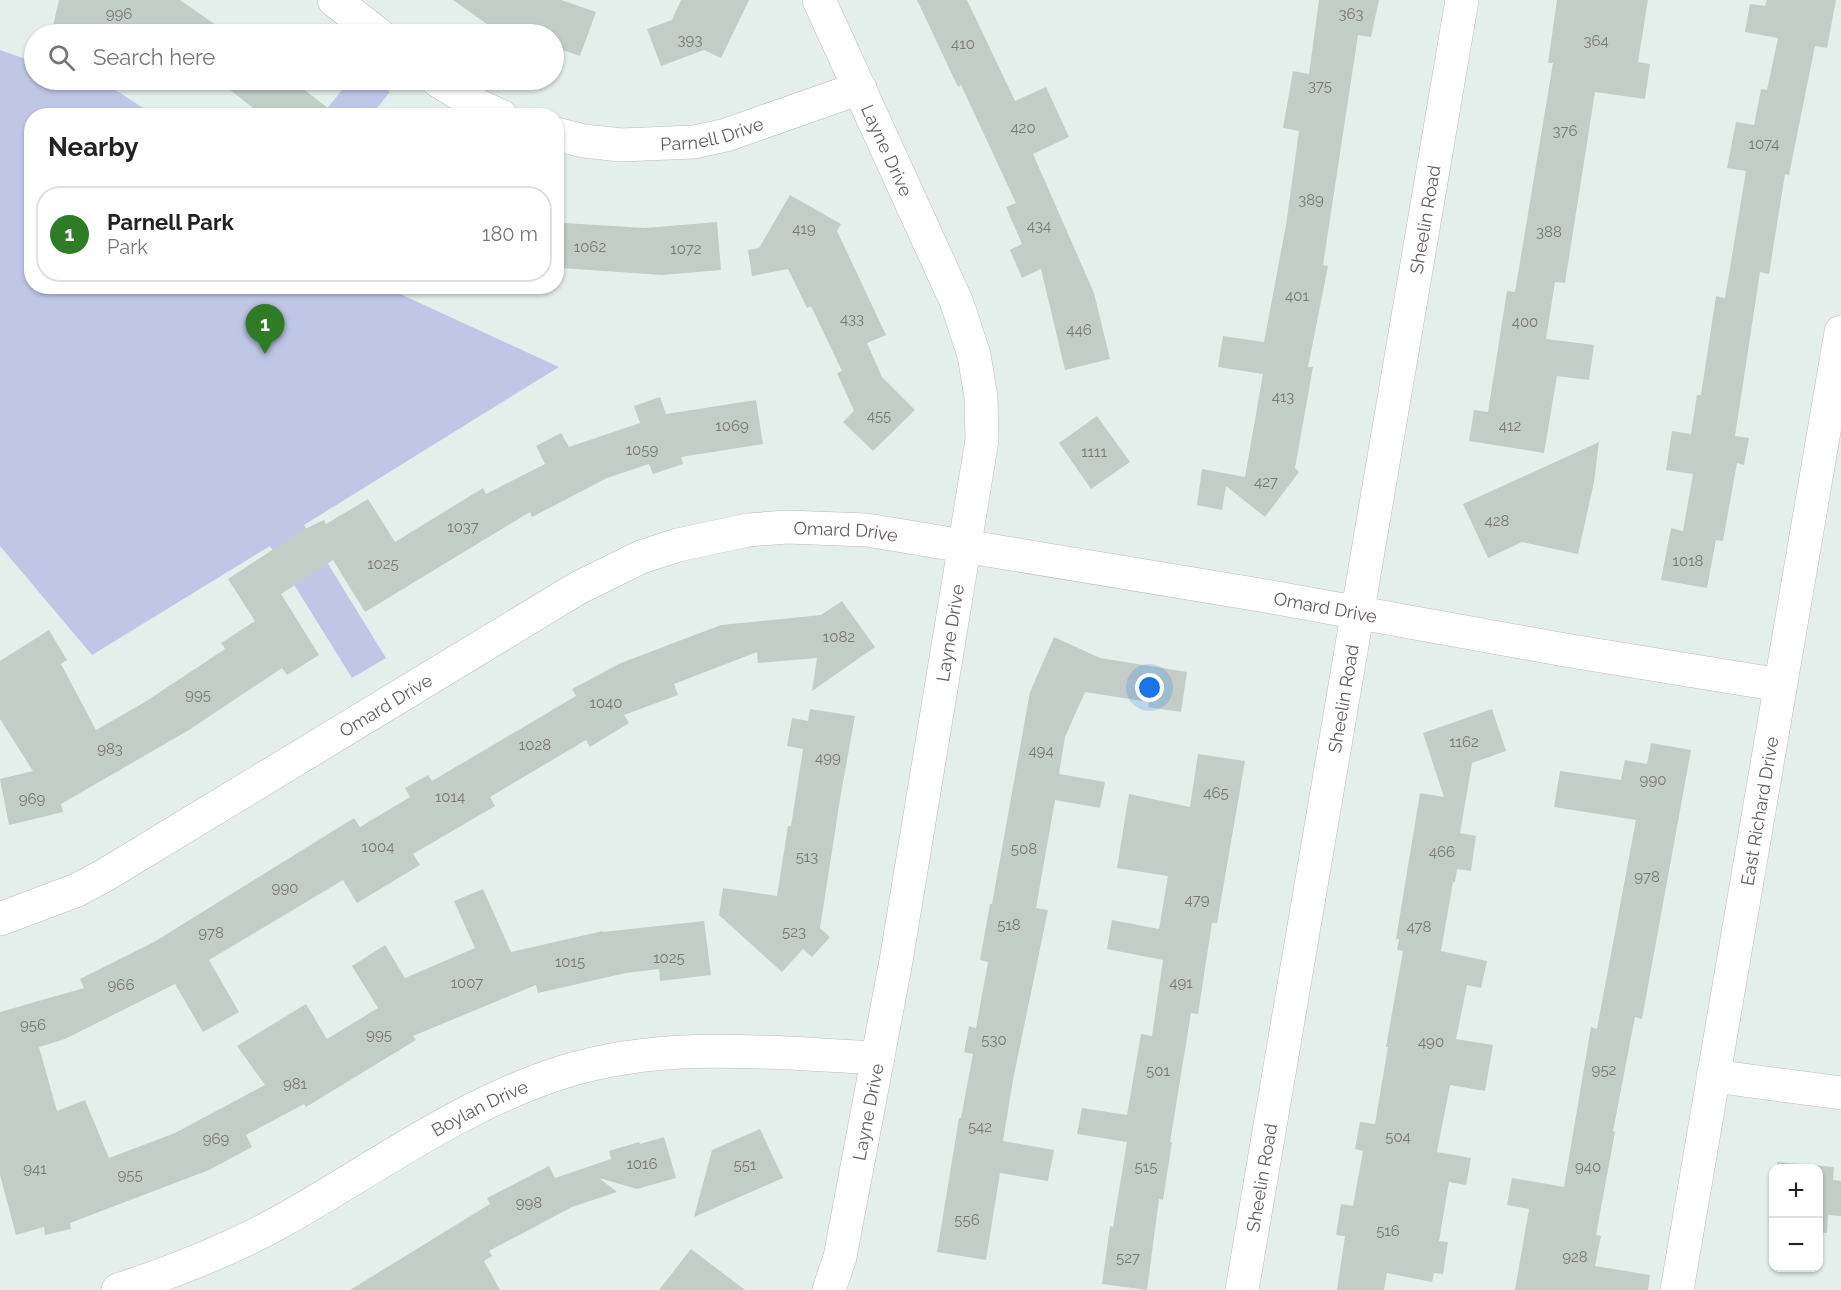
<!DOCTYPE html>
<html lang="en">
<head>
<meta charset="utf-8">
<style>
  body { margin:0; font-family:Raleway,sans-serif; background:#f6f6f6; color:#222 }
  .controls { position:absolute; right:18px; bottom:18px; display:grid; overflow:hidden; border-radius:12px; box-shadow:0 2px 4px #0004 }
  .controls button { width:54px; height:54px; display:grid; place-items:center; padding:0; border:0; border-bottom:2px solid #e0e0e0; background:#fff; color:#222; font:30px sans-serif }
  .you { position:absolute; left:1150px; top:688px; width:21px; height:21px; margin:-15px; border:4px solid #fff; border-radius:50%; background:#1a73e8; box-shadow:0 0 0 9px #1a73e833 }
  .badge { display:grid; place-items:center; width:39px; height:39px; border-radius:50%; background:#2f7c27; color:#fff; font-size:20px; font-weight:700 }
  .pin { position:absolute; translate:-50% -50px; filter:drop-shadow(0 2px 3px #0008) }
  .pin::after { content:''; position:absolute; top:32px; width:21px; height:18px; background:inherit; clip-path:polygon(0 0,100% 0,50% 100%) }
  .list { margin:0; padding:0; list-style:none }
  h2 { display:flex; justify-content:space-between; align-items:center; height:78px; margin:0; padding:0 24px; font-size:26px }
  h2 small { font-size:20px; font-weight:400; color:#767676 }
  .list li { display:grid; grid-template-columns:39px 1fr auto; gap:18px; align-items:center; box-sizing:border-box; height:96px; margin:0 12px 12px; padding:0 12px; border:2px solid #e0e0e0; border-radius:24px }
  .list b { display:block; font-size:22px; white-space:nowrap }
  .list p { margin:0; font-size:20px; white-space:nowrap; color:#767676 }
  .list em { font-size:20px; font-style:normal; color:#767676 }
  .icon { flex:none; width:33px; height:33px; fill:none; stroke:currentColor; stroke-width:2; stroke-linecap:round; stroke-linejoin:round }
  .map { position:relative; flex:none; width:1841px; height:1290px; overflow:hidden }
  .search { position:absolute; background:#fff; box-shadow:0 2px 4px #0004; left:24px; top:24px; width:540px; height:66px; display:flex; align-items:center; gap:15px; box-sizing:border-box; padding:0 21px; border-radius:33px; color:#767676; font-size:22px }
  .panel { position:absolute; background:#fff; box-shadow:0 2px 4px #0004; left:24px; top:108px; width:540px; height:186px; border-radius:24px }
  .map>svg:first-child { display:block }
  .green { fill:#c0c7e6 }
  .building { fill:#c2cdc7 }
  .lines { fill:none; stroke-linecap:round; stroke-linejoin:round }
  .street-casing { stroke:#c0b9bd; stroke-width:34 }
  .street { stroke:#fff; stroke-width:33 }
  .labels { text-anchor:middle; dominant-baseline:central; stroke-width:6; stroke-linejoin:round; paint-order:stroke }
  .number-label { font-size:15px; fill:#7c787a }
  .street-label { font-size:18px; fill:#655c61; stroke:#fff }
</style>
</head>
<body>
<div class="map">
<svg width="1841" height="1290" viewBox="0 0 1841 1290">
  <rect width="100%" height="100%" fill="#e4efeb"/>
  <g class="green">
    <polygon points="0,50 34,62 34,80 85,80 117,91 154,115 32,116 32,286 385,287 559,367 304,525 386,658 352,678 270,546 92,655 0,546"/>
    <polygon points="350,80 375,80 390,92 371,115 321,116"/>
  </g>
  <g class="building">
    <polygon points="59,0 180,0 229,34 51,34"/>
    <polygon points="453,0 561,0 596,12 580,56 554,47 554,34 501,34"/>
    <polygon points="681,0 749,0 721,58 704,50 661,66 647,29 672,20"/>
    <polygon points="917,0 967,0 1015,101 1046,87 1069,137 1033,154 1094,293 1110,359 1065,370 1041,269 1022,278 1010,250 1022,244 1006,207 1016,203 961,85 958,87"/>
    <polygon points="1319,0 1379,0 1371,37 1358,35 1323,265 1328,266 1308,367 1313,367 1295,468 1299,472 1265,517 1226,486 1222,510 1197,505 1202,469 1245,477 1263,374 1218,367 1223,336 1264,342 1286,225 1299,131 1283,128 1293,71 1309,74"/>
    <polygon points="1557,0 1648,0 1638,62 1650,64 1645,99 1595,92 1565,283 1555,282 1546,339 1594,345 1589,380 1557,376 1544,453 1469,441 1474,410 1488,412 1507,291 1515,292 1553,63 1548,63"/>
    <polygon points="1767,0 1836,0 1827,48 1815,46 1789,175 1785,174 1769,274 1760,272 1735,436 1749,438 1744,465 1737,463 1723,541 1716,540 1707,588 1661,580 1671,528 1683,531 1693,474 1666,470 1672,431 1691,434 1697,395 1701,395 1716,296 1725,298 1746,171 1727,168 1736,122 1754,125 1761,89 1767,90 1778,38 1745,32 1750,4 1765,6"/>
    <polygon points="218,80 292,80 338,116 263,116"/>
    <polygon points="790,195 841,224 837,231 886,335 867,343 882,377 915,410 873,451 843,422 854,411 837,373 842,371 811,306 807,308 788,269 752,276 748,250 759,248"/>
    <polygon points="717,222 721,270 662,275 561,268 564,223 645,228"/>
    <polygon points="660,397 666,414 756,400 763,444 681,457 683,464 653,474 649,464 607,478 532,517 530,512 365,612 333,560 281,594 319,655 287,675 282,668 189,730 61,804 63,812 9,825 0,779 33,771 0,719 0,661 49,630 67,660 61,664 96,730 145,702 225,649 221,643 255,621 228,579 301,531 324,520 326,524 368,499 395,542 483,488 486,494 545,464 536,446 561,433 569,447 640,423 634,406"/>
    <polygon points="1097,416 1130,462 1091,489 1059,443"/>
    <polygon points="1599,442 1594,482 1578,554 1522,542 1488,558 1463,504"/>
    <polygon points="842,601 875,647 812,691 817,658 758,663 757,652 674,684 678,695 624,715 629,723 590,747 586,740 490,797 495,806 413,854 420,865 357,903 343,880 209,960 239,1012 203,1032 175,984 65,1039 39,1047 57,1111 85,1100 109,1158 175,1133 265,1085 237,1046 306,1004 327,1039 378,1008 352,966 385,945 405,978 475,948 454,901 483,889 511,952 603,931 603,932 704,921 711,975 660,981 659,969 626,973 538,993 536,985 413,1036 416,1040 306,1107 304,1104 246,1135 252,1147 209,1170 70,1223 71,1229 45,1235 44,1227 16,1235 0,1175 0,1012 84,988 80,979 154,942 354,818 360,827 410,797 405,788 428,775 432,781 576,696 572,689 621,663 721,625 821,615"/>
    <polygon points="1054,637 1100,658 1187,672 1181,712 1148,707 1149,702 1085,692 1065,737 1059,774 1105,782 1100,808 1055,800 1036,908 1048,910 1013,1080 1003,1141 1054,1150 1048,1181 1000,1173 986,1260 937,1252 959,1118 961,1118 973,1054 964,1052 969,1026 976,1028 988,962 980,960 990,904 992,904 1030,692"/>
    <polygon points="810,709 855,716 841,793 820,928 830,937 812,957 803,949 782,972 719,915 723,888 777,896 788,826 791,826 803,749 787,746 792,718 808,721"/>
    <polygon points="1492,709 1506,751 1472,763 1460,833 1476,836 1471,871 1457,869 1455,882 1453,882 1441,951 1487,961 1481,988 1467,985 1456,1039 1493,1045 1485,1091 1450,1085 1437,1152 1471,1158 1466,1185 1449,1182 1439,1241 1448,1242 1443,1274 1434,1273 1432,1282 1387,1273 1384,1290 1337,1290 1345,1236 1336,1235 1341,1204 1353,1206 1363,1151 1355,1149 1360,1122 1375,1124 1388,1047 1386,1047 1403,951 1397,950 1399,939 1396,939 1420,793 1444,797 1423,733"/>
    <polygon points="1651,743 1691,750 1642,1019 1635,1017 1613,1131 1615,1132 1596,1235 1601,1236 1595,1266 1650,1275 1648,1290 1515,1290 1529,1209 1507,1205 1512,1178 1564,1187 1591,1027 1597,1029 1636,820 1554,807 1560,771 1621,780 1625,760 1647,764"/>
    <polygon points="1198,754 1245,761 1217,923 1212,923 1198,1014 1191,1013 1170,1142 1172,1142 1163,1200 1159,1199 1147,1290 1102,1284 1110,1226 1113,1227 1127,1142 1077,1134 1082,1108 1127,1115 1141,1034 1152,1036 1163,960 1107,949 1112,920 1159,929 1168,876 1117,868 1129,794 1190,807"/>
    <polygon points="760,1129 783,1178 694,1217 712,1150"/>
    <polygon points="664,1137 676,1178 637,1189 599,1178 617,1192 572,1207 489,1251 492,1256 484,1261 500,1290 350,1290 490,1204 487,1198 549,1166 555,1178 611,1159 609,1151 639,1142 640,1144"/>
    <polygon points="1777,1162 1834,1167 1833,1180 1841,1181 1841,1216 1828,1215 1827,1233 1818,1232 1818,1168 1777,1168"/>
    <polygon points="691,1249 745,1290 659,1290"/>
  </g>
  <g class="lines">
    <g class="street-casing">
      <g id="street">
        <polyline points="334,0 378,34"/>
        <path id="s1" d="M 819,0 L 957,303 L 974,355 L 981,397 L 982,440 L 896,961 L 840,1257 L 829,1290"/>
        <polyline points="437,80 481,107 501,116"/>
        <path id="s2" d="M 556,134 L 584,141 L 621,145 L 694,142 L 726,135 L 860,88"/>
        <path id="s3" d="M 0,919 L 77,890 L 105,875 L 578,588 L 641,557 L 678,545 L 748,530 L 787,527 L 867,530 L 1266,596 L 1565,650 L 1780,685"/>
        <polyline points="1713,1076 1841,1093"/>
        <path id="s4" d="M 118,1290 C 173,1272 229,1250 280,1222 C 373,1170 461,1104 563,1072 C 666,1040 772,1053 878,1058"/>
        <path id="s5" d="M 1242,1290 L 1462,0"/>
        <path id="s6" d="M 1677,1290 L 1841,332"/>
      </g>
    </g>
    <use href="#street" class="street"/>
  </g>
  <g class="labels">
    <g class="number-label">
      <text x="119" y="14">996</text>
      <text x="1351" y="14">363</text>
      <text x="690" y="40">393</text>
      <text x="1596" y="41">364</text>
      <text x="963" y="44">410</text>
      <text x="1320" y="86">375</text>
      <text x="1023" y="128">420</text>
      <text x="1565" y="131">376</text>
      <text x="1764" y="144">1074</text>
      <text x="1311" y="200">389</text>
      <text x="1039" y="226">434</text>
      <text x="804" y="229">419</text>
      <text x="1549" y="232">388</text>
      <text x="590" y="247">1062</text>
      <text x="686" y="249">1072</text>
      <text x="1297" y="296">401</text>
      <text x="852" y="319">433</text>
      <text x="1525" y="322">400</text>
      <text x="1079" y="330">446</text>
      <text x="1283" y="397">413</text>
      <text x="879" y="416">455</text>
      <text x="732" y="426">1069</text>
      <text x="1510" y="426">412</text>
      <text x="642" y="450">1059</text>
      <text x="1094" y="452">1111</text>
      <text x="1266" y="482">427</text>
      <text x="1497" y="521">428</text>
      <text x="463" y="527">1037</text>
      <text x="1688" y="561">1018</text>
      <text x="383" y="564">1025</text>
      <text x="839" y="637">1082</text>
      <text x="198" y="695">995</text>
      <text x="606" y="703">1040</text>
      <text x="1464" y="742">1162</text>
      <text x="535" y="745">1028</text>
      <text x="110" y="749">983</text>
      <text x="1041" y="751">494</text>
      <text x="828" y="758">499</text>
      <text x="1653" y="780">990</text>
      <text x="1216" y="793">465</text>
      <text x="450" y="797">1014</text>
      <text x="32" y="799">969</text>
      <text x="378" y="847">1004</text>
      <text x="1024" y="849">508</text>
      <text x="1442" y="852">466</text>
      <text x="807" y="857">513</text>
      <text x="1647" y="877">978</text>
      <text x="285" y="888">990</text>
      <text x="1197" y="900">479</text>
      <text x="1009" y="925">518</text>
      <text x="1419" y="927">478</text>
      <text x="794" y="932">523</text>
      <text x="211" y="933">978</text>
      <text x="669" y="958">1025</text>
      <text x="570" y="962">1015</text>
      <text x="467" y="983">1007</text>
      <text x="1181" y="983">491</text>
      <text x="121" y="985">966</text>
      <text x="33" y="1025">956</text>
      <text x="379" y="1035">995</text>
      <text x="994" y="1040">530</text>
      <text x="1431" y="1042">490</text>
      <text x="1604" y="1070">952</text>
      <text x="1158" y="1071">501</text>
      <text x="295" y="1084">981</text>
      <text x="980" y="1127">542</text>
      <text x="1398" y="1137">504</text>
      <text x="216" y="1139">969</text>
      <text x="642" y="1164">1016</text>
      <text x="745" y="1165">551</text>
      <text x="1146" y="1167">515</text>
      <text x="1588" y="1167">940</text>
      <text x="35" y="1169">941</text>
      <text x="130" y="1175">955</text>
      <text x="529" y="1203">998</text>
      <text x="967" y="1220">556</text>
      <text x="1388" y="1231">516</text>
      <text x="1575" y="1257">928</text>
      <text x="1128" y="1258">527</text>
    </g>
    <g class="street-label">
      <text stroke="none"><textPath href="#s2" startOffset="158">Parnell Drive</textPath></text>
      <text stroke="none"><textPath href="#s1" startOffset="165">Layne Drive</textPath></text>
      <text stroke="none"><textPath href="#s5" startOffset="1086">Sheelin Road</textPath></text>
      <text stroke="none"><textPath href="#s3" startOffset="946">Omard Drive</textPath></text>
      <text stroke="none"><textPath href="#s3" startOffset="1432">Omard Drive</textPath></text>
      <text transform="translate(950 633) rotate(-81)">Layne Drive</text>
      <text stroke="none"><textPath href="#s5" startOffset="600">Sheelin Road</textPath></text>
      <text stroke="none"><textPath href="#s3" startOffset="442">Omard Drive</textPath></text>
      <text stroke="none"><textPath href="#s6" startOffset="486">East Richard Drive</textPath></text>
      <text stroke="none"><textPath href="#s4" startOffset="406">Boylan Drive</textPath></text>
      <text transform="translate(868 1112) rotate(-79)">Layne Drive</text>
      <text stroke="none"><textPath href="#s5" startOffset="114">Sheelin Road</textPath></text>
    </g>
  </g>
</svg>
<div class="controls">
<button>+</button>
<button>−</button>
</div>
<div class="you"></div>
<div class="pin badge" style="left:265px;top:354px">1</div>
<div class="search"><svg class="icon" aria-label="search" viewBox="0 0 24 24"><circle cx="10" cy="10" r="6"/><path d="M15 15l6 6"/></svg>Search here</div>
<section class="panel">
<h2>Nearby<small></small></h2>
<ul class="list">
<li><span class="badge">1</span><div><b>Parnell Park</b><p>Park</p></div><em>180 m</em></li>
</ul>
</section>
</div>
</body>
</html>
